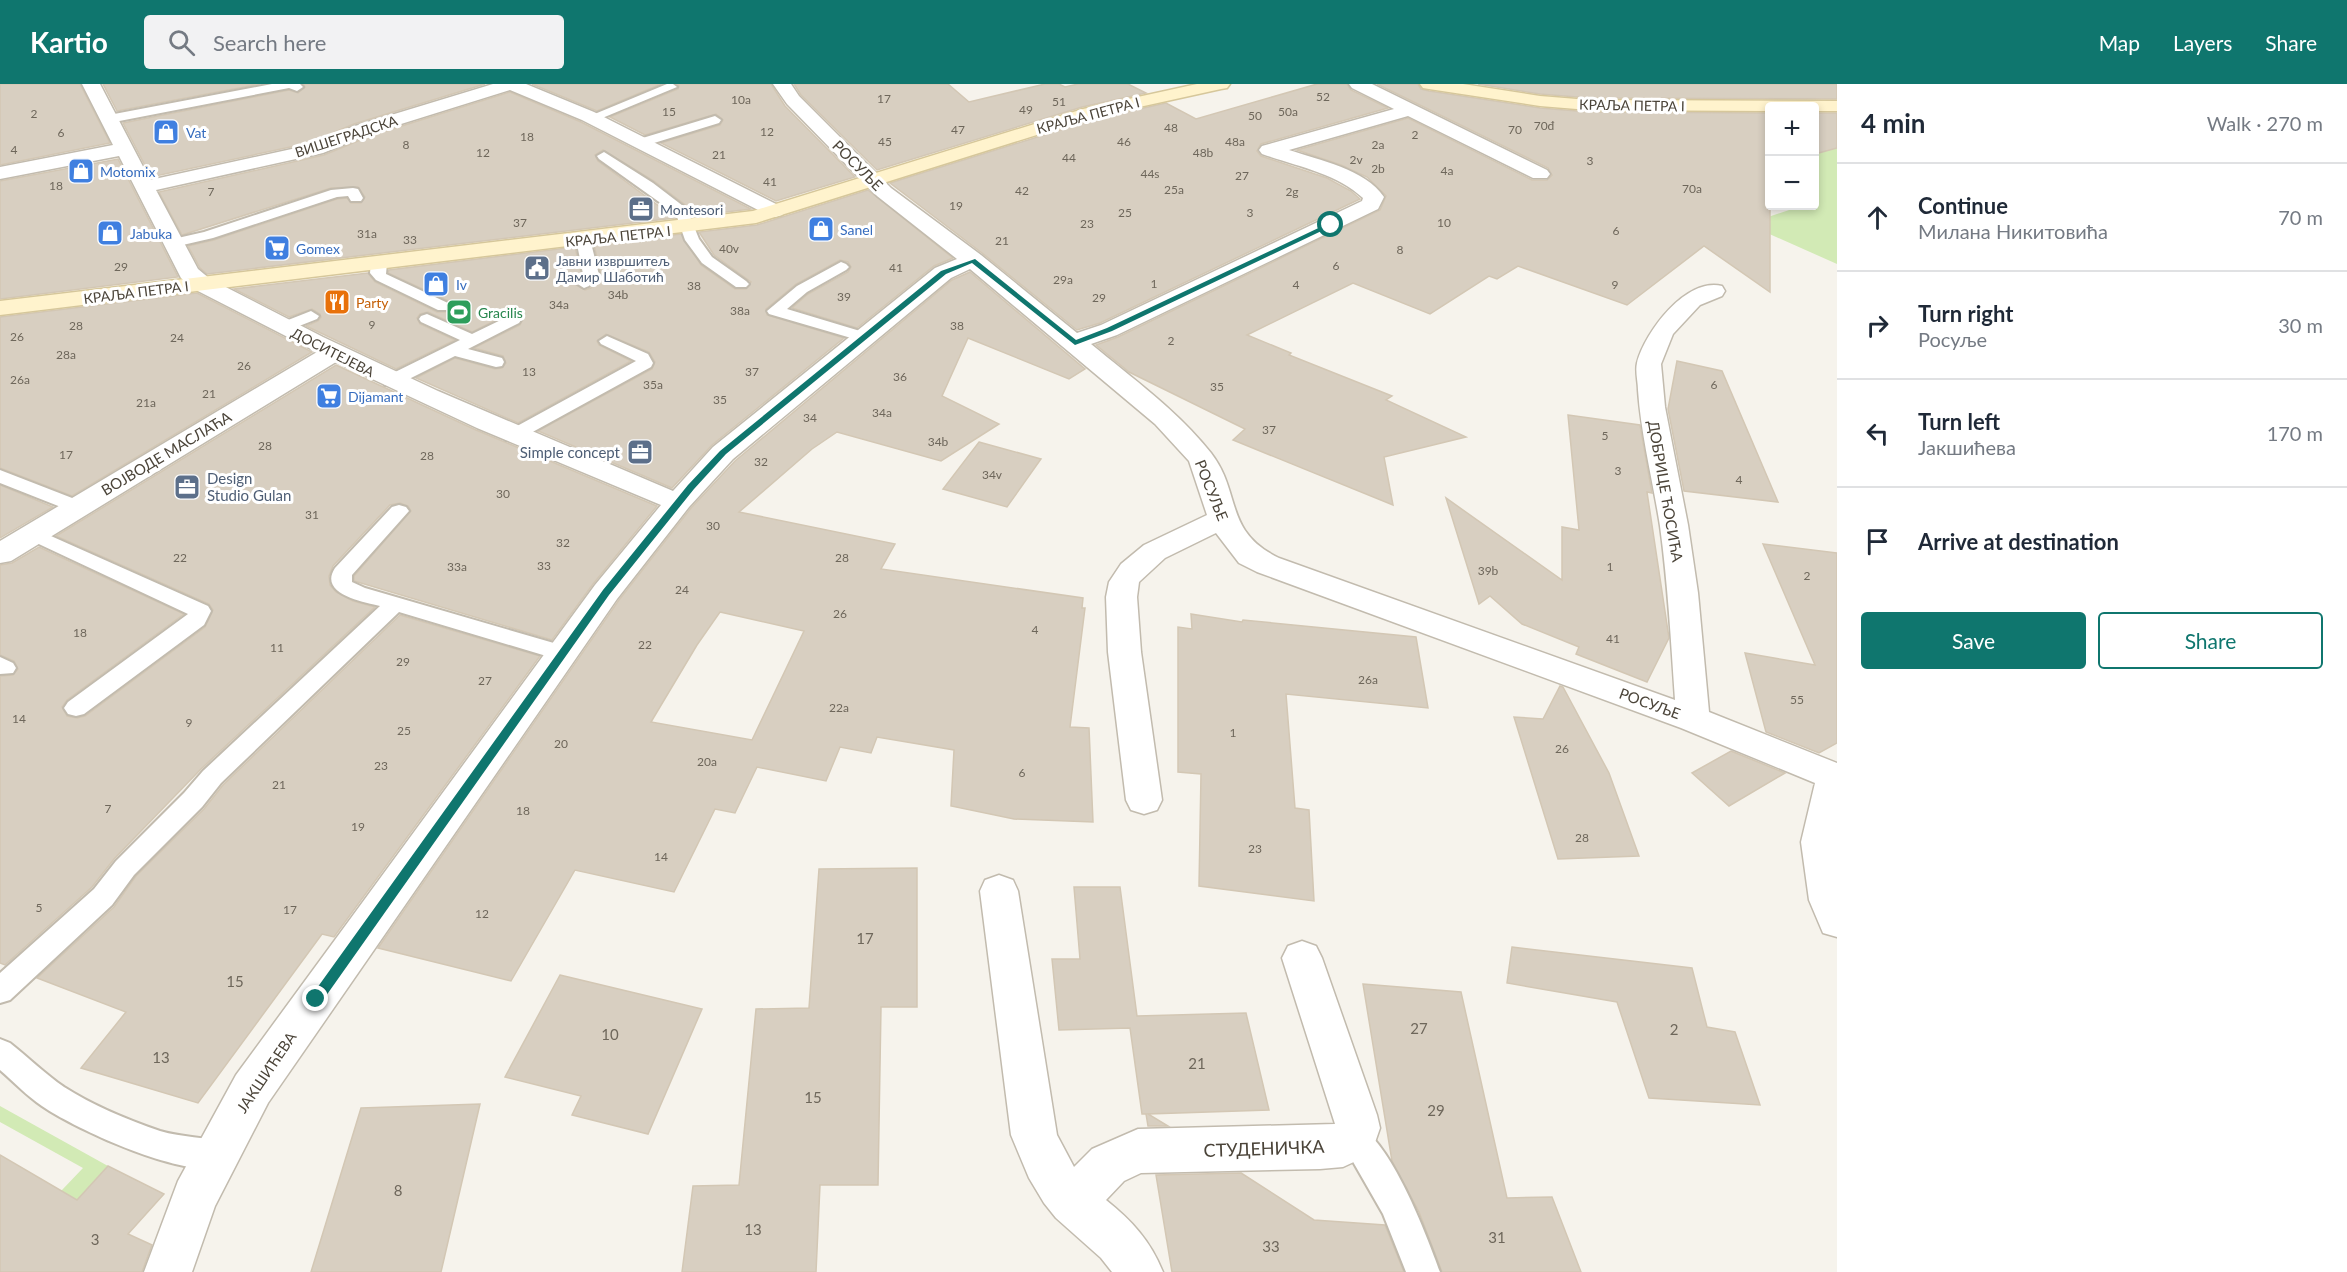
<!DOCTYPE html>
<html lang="en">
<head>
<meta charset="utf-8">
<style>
  body { margin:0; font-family:Lato,sans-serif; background:#f2f2f3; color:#1f2937 }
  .controls { position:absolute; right:18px; top:18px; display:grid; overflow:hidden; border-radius:6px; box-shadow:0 3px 9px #0003 }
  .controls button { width:54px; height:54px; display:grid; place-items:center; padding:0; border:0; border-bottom:2px solid #e0e1e3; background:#fff; color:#1f2937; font:30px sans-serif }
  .stop { position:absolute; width:18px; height:18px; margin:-14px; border:4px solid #0f766e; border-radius:50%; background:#fff }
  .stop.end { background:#0f766e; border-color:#fff; box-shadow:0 2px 6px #0008 }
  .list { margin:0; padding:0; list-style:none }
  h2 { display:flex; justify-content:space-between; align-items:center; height:78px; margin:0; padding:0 24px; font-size:26px }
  h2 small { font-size:20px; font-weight:400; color:#747a83 }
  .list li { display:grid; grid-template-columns:39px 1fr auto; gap:18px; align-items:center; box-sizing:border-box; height:108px; padding:0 24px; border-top:2px solid #e0e1e3 }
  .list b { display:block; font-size:22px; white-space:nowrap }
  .list p { margin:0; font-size:20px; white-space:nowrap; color:#747a83 }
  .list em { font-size:20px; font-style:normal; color:#747a83 }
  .actions { display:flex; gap:12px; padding:18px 24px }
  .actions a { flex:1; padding:14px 0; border:2px solid #0f766e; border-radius:6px; text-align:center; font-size:21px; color:#0f766e }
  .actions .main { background:#0f766e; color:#fff }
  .icon { flex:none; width:33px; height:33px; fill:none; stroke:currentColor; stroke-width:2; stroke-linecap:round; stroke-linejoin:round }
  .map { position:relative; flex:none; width:1837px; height:1188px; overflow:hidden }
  header { display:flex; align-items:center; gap:36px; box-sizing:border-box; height:84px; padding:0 30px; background:#0f766e; color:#fff }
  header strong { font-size:28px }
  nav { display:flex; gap:33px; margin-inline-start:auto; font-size:21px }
  .search { width:420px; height:54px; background:#f2f2f3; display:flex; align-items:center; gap:15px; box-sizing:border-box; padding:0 21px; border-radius:6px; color:#747a83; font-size:22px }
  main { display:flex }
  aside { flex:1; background:#fff }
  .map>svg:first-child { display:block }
  .green { fill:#d2eab5 }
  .building { fill:#d8cfc1; stroke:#d3c7b4; stroke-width:1.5; fill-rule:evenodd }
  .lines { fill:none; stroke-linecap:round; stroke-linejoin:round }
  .service-casing { stroke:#c2bbae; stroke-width:4 }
  .minor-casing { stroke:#c2bbae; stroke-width:3 }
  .secondary-casing { stroke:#d6c79b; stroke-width:3 }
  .service { fill:#fff; fill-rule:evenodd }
  .minor { fill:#fff; fill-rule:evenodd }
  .secondary { fill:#fff3cd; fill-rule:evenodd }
  .route { fill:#0f766e }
  .labels { text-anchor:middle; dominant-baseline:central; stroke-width:6; stroke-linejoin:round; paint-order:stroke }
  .number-label { font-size:12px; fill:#6e675b }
  .far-street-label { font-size:14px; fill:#4b4439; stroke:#fff }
  .far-shop-label { font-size:14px; fill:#366cbe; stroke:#fff; text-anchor:start }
  .far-service-label { font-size:14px; fill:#4e5e75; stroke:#fff; text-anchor:start }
  .far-food-label { font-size:14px; fill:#c56008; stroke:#fff; text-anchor:start }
  .far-leisure-label { font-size:14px; fill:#27864d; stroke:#fff; text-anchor:start }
  .street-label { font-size:15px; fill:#4b4439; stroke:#fff }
  .service-label { font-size:15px; fill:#4e5e75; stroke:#fff; text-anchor:end }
  .near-number-label { font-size:15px; fill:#6e675b }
  .near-street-label { font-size:18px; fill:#4b4439; stroke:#fff }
</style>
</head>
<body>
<header>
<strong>Kartio</strong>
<div class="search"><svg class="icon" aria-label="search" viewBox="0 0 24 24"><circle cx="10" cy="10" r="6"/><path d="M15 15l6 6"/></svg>Search here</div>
<nav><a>Map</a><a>Layers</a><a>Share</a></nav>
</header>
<main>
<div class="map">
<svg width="1837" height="1188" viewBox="0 0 1837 1188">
  <rect width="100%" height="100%" fill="#f6f3ec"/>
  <g class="green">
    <polygon points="1837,63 1837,180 1747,140 1801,122 1814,122 1815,67"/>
    <polygon points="0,1022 108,1082 73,1122 0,1171 83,1084 0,1038"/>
  </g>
  <g class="building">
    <polygon points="0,0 80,0 110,59 0,81"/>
    <polygon points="103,0 260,0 117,27"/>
    <polygon points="303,0 485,0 354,40 309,59 151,93 123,39 289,6 298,9 305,3"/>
    <polygon points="532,0 661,0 597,27"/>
    <polygon points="677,0 771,0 785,22 855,93 776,117 661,59 720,41 723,36 716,30 645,51 610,33 678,5 679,2"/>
    <polygon points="794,0 948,0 969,18 1045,0 1059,0 1065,3 1078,0 1128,0 1146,9 1082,23 877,86 801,11"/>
    <polygon points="1317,0 1347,0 1351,6 1388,24 1261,60 1257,67 1261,72 1327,94 1351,107 1360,115 1100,239 1077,246 982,169 890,99 1095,35 1166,19 1196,35"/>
    <polygon points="1377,0 1418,0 1421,5 1429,7 1540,24 1589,28 1770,29 1770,208 1704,162 1627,221 1518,182 1497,195 1489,192 1430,230 1353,199 1247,251 1291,269 1289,271 1392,312 1386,316 1466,353 1384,373 1393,421 1233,356 1245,345 1129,288 1096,261 1118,253 1380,126 1386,112 1367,93 1341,81 1297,66 1408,34 1532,96 1547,96 1552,91 1548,84"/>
    <polygon points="1478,0 1837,0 1837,15 1589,14 1540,10"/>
    <polygon points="510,8 581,38 751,125 692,132 688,123 654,97 603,66 595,71 598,77 675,134 207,190 200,184 188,162 214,156 337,115 347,114 351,119 361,119 365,113 358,103 331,104 182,151 159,108 324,71 370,52"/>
    <polygon points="1815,29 1837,29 1837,64 1815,70"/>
    <polygon points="118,75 178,193 0,215 0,97"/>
    <polygon points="868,106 953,174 934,182 857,244 792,224 808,210 848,188 851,183 848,178 840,176 796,200 766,225 767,231 844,254 712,361 672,404 538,347 652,285 655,278 649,268 606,250 597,257 599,261 631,277 518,339 416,294 455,274 495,285 502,284 506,279 503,272 474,264 520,241 523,235 519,231 506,231 472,248 428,228 420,230 417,234 420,240 455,256 396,285 306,242 318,237 321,233 320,230 312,225 289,233 234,205 368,189 375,198 437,228 450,228 454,224 451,218 388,189 389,186 575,163 581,189 574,199 585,206 591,204 601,190 594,161 681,150 701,181 735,205 746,205 751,198 714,171 699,148 757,141"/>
    <path d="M 970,188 L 1085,285 L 1069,295 L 968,254 L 942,312 L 999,340 L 941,377 L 837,348 L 812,365 L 739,428 L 895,460 L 881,485 L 1083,514 L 1082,524 L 1085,524 L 1070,643 L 1089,644 L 1093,738 L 1014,735 L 951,722 L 954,666 L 877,653 L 871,669 L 840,663 L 826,697 L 757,683 L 735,729 L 715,725 L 674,808 L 575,786 L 511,897 L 378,864 L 619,516 L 691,424 L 735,377 L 952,196 ZM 720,528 L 804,547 L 752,656 L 651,638 L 697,561 Z"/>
    <polygon points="197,209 312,268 72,412 0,384 0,233"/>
    <polygon points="1677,277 1722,287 1778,418 1684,407 1668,325"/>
    <polygon points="336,281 476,346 657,422 593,500 552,556 354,497 354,492 411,427 408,422 400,419 390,421 333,482 329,492 330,501 336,508 353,517 375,523 201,685 114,775 92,803 5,881 0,879 0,592 13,591 18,585 14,577 0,571 0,481 12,479 39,463 184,530 67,616 62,623 67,632 77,634 85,632 205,543 213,526 209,520 56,452"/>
    <polygon points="1568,331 1640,341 1652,409 1647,408 1669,554 1647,598 1576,570 1579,563 1522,540 1490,512 1479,520 1446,414 1562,496 1562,443 1579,446"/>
    <polygon points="979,358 1041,375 1007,423 943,405"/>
    <polygon points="0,401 53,423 0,454"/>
    <polygon points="1763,460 1837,469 1837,659 1819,669 1766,648 1745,569 1815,581"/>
    <polygon points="1191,530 1242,538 1243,536 1416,553 1428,624 1286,610 1295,724 1309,726 1314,817 1199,802 1201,690 1178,688 1178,543 1192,545"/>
    <polygon points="400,531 540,572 334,853 322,850 198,1019 81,984 126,928 37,894 114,823 136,792 204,725 223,701"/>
    <polygon points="1560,602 1563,603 1609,689 1639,772 1558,775 1514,633 1543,635"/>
    <polygon points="1731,667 1785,689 1729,722 1692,689"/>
    <polygon points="917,784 917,923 881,923 878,1101 820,1101 816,1188 682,1188 693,1102 739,1101 756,925 809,924 819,785"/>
    <polygon points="1074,803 1120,803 1137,932 1246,929 1269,1026 1148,1030 1168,1042 1148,1042 1146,1030 1142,1030 1130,944 1059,946 1052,875 1080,875"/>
    <polygon points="1512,863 1692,884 1707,943 1735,948 1760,1021 1649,1014 1617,918 1507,899"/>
    <polygon points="560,891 702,925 648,1050 572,1031 581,1012 505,993"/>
    <polygon points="1363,900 1461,908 1507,1114 1552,1113 1581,1188 1442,1188 1419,1128 1392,1077"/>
    <polygon points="480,1020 441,1188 311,1188 361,1024"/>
    <polygon points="0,1071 77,1116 108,1082 164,1110 128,1150 152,1161 142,1188 0,1188"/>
    <polygon points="1241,1089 1314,1136 1385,1141 1404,1188 1172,1188 1156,1091"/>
  </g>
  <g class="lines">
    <g class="service-casing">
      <g id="service">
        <polygon points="272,0 300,0 303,3 297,7 289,4 109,39 103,35 109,31"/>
        <polygon points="667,0 673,0 677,3 595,37 587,37 585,34"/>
        <polygon points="715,32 721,36 719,39 641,63 635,59 636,56"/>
        <polygon points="604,68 653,99 687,125 699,155 712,173 746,197 749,200 746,203 736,203 702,179 685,156 676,130 599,75 597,72"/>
        <polygon points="353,104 358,105 363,114 361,117 351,117 348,112 337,113 213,154 174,163 167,159 169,156 204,148 331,106"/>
        <polygon points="583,151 590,155 599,191 589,202 584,204 576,199 583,190 576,155"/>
        <polygon points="379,174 387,179 386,190 450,220 452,223 450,226 438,226 376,196 370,189 371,179"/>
        <polygon points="841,178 846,180 849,183 846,186 807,208 787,225 870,250 872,253 870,256 858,256 769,230 767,227 797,202"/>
        <polygon points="311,227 319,232 317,235 284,248 276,243 278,240"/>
        <polygon points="427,230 472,250 507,233 519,233 521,236 519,239 468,265 502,274 504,278 502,282 496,283 455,272 397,301 385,301 382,297 385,293 460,256 421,238 419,235 421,232"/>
        <polygon points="607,252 648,270 653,279 651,283 518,356 506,356 503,352 506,348 636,277 601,260 599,257"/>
        <polygon points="0,386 85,419 88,423 85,427 71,427 0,399"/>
        <path d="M 399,421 L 406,423 L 409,427 L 352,491 L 352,498 L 365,504 L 571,564 L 574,569 L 571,574 L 563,577 L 399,528 L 221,699 L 202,723 L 134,791 L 112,821 L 10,916 L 0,919 L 0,889 L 94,805 L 116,777 L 184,709 L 203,687 L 380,522 C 363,518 318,510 335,484 L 392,423 Z"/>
        <polygon points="33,444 208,522 211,527 204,541 84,630 76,632 68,630 64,624 68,618 188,530 26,454 23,450 26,446"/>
        <polygon points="0,573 13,579 16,584 13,589 0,590"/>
        <path d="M 0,955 L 10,959 C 28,973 45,990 64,1003 C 92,1021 128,1036 160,1047 C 182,1054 206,1052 227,1060 L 232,1071 L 227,1082 C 188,1097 77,1046 42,1022 C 27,1012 14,998 0,986 Z"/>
        <path d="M 1355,1040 C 1390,1054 1427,1152 1440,1188 L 1406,1188 L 1383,1130 L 1340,1055 L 1344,1045 Z"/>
      </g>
    </g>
    <g class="minor-casing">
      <g id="minor">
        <path d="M 82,0 L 100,0 L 150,96 L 310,61 L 355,42 L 493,0 L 526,0 L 594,28 L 782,123 L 785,127 L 782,131 L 775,133 L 768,131 L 582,36 L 510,6 L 369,50 L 323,69 L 156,106 L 198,185 L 210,195 L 323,253 L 438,307 L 673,407 L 713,363 L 935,184 L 957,175 L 877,112 L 787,20 L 773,0 L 791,0 L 799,12 L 891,104 L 981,171 L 1077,249 L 1101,241 L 1362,117 L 1363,114 C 1336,89 1296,82 1262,70 L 1259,66 L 1262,62 L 1394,25 L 1352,4 L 1349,0 L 1372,0 L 1547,86 L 1550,90 L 1547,94 L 1533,94 L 1408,32 L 1289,66 C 1319,76 1365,85 1384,113 L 1378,125 L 1117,251 L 1091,260 C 1132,294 1178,327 1211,369 C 1242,409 1223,447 1279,474 L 1675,616 C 1671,558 1668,500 1660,442 C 1653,397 1641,352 1638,306 C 1638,298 1635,287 1637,279 C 1645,248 1686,193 1722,202 L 1725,207 L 1722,212 L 1700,221 L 1673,250 L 1661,280 L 1665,323 L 1688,441 L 1698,509 L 1709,628 L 1837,679 L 1837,853 L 1823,849 L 1809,816 L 1801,758 L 1815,699 L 1681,644 L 1257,488 L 1239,479 L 1216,449 L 1165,474 L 1139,498 L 1137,513 L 1141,568 L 1162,716 L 1157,726 L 1144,730 L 1131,726 L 1126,716 L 1108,568 L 1106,513 L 1109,498 L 1121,480 L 1144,461 L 1207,431 L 1189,377 L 1155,340 L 970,185 L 951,194 L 733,375 L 689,423 L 617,515 L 268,1019 L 215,1122 L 192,1188 L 144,1188 L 178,1097 L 236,991 L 595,501 L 661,421 L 477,344 L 336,278 L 11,477 L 0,479 L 0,457 L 317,268 L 194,205 L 181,194 L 119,72 L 0,95 L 0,83 L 113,61 Z"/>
        <path d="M 999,791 L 1013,796 L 1018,807 L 1057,1051 L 1074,1083 L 1092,1065 L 1138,1045 L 1335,1040 L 1282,874 L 1288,862 L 1302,857 L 1316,862 L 1322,874 L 1377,1031 L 1380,1044 L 1371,1070 L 1343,1083 L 1320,1085 L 1141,1089 L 1124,1097 L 1106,1116 C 1132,1137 1150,1156 1163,1188 L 1112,1188 L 1101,1174 L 1056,1134 L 1044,1119 L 1029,1094 L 1011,1051 L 980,807 L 985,796 Z"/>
      </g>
    </g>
    <g class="secondary-casing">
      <g id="secondary">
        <polygon points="1197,0 1230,0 1227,4 1221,5 1094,33 756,139 0,231 0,217 753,127 1083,25"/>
        <polygon points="1420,0 1463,0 1540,12 1589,16 1837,17 1837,27 1814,27 1814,22 1770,22 1770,27 1589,26 1540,22 1429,5 1423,4"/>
      </g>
    </g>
    <use href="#service" class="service"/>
    <use href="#minor" class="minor"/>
    <use href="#secondary" class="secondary"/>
  </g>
  <polygon class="route" points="1329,139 1334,141 1112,247 1075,261 972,179 946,190 726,370 694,405 609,511 321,919 312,919 312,911 603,506 688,401 720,367 941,187 975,175 1076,256 1107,244"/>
  <defs>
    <g id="shop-square" transform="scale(1.35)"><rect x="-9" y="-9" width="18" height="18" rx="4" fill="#3f7fe0" stroke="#fff"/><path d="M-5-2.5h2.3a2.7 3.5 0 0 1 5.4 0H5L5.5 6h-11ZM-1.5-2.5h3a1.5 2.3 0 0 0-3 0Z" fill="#fff"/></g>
    <g id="office-square" transform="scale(1.35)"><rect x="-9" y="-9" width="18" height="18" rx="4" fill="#5c6f8a" stroke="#fff"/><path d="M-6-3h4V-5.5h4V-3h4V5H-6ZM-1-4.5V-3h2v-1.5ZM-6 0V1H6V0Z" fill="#fff"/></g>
    <g id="supermarket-square" transform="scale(1.35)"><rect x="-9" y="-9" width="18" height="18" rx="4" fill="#3f7fe0" stroke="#fff"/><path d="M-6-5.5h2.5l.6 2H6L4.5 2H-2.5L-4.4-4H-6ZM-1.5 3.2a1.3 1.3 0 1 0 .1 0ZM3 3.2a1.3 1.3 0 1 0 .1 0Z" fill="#fff"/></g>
    <g id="civic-square" transform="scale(1.35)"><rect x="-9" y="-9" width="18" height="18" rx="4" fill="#5c6f8a" stroke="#fff"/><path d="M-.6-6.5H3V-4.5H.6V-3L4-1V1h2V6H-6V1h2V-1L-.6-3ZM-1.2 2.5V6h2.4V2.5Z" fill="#fff"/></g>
    <g id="restaurant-square" transform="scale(1.35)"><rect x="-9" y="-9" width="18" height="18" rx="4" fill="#e8710a" stroke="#fff"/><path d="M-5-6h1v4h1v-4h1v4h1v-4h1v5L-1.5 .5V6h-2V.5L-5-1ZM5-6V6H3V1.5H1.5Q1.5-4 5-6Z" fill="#fff"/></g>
    <g id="stadium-square" transform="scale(1.35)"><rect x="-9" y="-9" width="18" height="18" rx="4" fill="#2e9e5b" stroke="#fff"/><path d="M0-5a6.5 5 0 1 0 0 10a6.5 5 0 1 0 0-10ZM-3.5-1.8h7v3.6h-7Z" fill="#fff"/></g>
  </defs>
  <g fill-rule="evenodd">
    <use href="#shop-square" x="166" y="48"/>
    <use href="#shop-square" x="81" y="87"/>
    <use href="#office-square" x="641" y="125"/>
    <use href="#shop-square" x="821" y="145"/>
    <use href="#shop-square" x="110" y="149"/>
    <use href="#supermarket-square" x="277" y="164"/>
    <use href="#civic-square" x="537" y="184"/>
    <use href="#shop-square" x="436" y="200"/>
    <use href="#restaurant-square" x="337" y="218"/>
    <use href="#stadium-square" x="459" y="228"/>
    <use href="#supermarket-square" x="329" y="312"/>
    <use href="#office-square" x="640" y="368"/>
    <use href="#office-square" x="187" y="403"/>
  </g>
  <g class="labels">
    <g class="number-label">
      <text x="1323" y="12">52</text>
      <text x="884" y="14">17</text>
      <text x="741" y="15">10a</text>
      <text x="1059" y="17">51</text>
      <text x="1026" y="25">49</text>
      <text x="669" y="27">15</text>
      <text x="1288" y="27">50a</text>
      <text x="34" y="29">2</text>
      <text x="1255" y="31">50</text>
      <text x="1544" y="41">70đ</text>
      <text x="1171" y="43">48</text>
      <text x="958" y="45">47</text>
      <text x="1515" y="45">70</text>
      <text x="767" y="47">12</text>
      <text x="61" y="48">6</text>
      <text x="1415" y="50">2</text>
      <text x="527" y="52">18</text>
      <text x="885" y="57">45</text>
      <text x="1124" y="57">46</text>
      <text x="1235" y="57">48a</text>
      <text x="406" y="60">8</text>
      <text x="1378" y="60">2a</text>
      <text x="14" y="65">4</text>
      <text x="483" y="68">12</text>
      <text x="1203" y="68">48b</text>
      <text x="719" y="70">21</text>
      <text x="1069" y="73">44</text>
      <text x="1356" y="75">2v</text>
      <text x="1590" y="76">3</text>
      <text x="1378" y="84">2b</text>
      <text x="1447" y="86">4a</text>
      <text x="1150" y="89">44s</text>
      <text x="1242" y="91">27</text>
      <text x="770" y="97">41</text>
      <text x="56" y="101">18</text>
      <text x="1692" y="104">70a</text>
      <text x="1174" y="105">25a</text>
      <text x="1022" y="106">42</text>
      <text x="211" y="107">7</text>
      <text x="1292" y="107">2g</text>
      <text x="956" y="121">19</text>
      <text x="1125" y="128">25</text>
      <text x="1250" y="128">3</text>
      <text x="520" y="138">37</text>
      <text x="1444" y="138">10</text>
      <text x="1087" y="139">23</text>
      <text x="1616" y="146">6</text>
      <text x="367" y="149">31a</text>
      <text x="410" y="155">33</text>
      <text x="1002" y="156">21</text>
      <text x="729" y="164">40v</text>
      <text x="1400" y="165">8</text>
      <text x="1336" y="181">6</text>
      <text x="121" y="182">29</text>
      <text x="896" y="183">41</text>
      <text x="1063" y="195">29a</text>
      <text x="1154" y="199">1</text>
      <text x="1296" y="200">4</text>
      <text x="1615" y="200">9</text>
      <text x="694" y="201">38</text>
      <text x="618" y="210">34b</text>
      <text x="844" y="212">39</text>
      <text x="1099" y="213">29</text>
      <text x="559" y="220">34a</text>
      <text x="740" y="226">38a</text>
      <text x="372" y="240">9</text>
      <text x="76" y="241">28</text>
      <text x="957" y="241">38</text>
      <text x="17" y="252">26</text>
      <text x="177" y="253">24</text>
      <text x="1171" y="256">2</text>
      <text x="66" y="270">28a</text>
      <text x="244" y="281">26</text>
      <text x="529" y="287">13</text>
      <text x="752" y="287">37</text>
      <text x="900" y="292">36</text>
      <text x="20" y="295">26a</text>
      <text x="653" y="300">35a</text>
      <text x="1714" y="300">6</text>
      <text x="1217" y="302">35</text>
      <text x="209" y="309">21</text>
      <text x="720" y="315">35</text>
      <text x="146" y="318">21a</text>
      <text x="882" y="328">34a</text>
      <text x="810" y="333">34</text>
      <text x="1269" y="345">37</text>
      <text x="1605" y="351">5</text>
      <text x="938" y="357">34b</text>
      <text x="265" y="361">28</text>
      <text x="66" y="370">17</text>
      <text x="427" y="371">28</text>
      <text x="761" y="377">32</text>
      <text x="1618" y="386">3</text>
      <text x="992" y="390">34v</text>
      <text x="1739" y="395">4</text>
      <text x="503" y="409">30</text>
      <text x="312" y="430">31</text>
      <text x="713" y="441">30</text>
      <text x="563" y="458">32</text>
      <text x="180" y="473">22</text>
      <text x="842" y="473">28</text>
      <text x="544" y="481">33</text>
      <text x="457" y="482">33a</text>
      <text x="1610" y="482">1</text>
      <text x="1488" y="486">39b</text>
      <text x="1807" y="491">2</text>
      <text x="682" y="505">24</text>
      <text x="840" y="529">26</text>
      <text x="1035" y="545">4</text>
      <text x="80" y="548">18</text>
      <text x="1613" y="554">41</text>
      <text x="645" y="560">22</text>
      <text x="277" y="563">11</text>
      <text x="403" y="577">29</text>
      <text x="1368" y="595">26a</text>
      <text x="485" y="596">27</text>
      <text x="1797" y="615">55</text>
      <text x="839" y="623">22a</text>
      <text x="19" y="634">14</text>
      <text x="189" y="638">9</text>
      <text x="404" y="646">25</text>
      <text x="1233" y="648">1</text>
      <text x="561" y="659">20</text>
      <text x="1562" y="664">26</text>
      <text x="707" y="677">20a</text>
      <text x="381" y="681">23</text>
      <text x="1022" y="688">6</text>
      <text x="279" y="700">21</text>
      <text x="108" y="724">7</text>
      <text x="523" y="726">18</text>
      <text x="358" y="742">19</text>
      <text x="1582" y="753">28</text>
      <text x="1255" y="764">23</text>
      <text x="661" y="772">14</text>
      <text x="39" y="823">5</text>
      <text x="290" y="825">17</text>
      <text x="482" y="829">12</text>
    </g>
    <g class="far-street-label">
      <text transform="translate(1632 21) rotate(1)">КРАЉА ПЕТРА I</text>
      <text transform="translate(1088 31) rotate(-15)">КРАЉА ПЕТРА I</text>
      <text transform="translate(346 52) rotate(-18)">ВИШЕГРАДСКА</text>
      <text transform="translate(618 152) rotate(-6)">КРАЉА ПЕТРА I</text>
      <text transform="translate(136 208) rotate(-7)">КРАЉА ПЕТРА I</text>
      <text transform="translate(333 268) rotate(27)">ДОСИТЕЈЕВА</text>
    </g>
    <g class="far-shop-label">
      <text x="186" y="48">Vat</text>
      <text x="100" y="87">Motomix</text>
      <text x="840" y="145">Sanel</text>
      <text x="130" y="149">Jabuka</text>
      <text x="296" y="164">Gomex</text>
      <text x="456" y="200">Iv</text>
      <text x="348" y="312">Dijamant</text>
    </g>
    <g class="far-service-label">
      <text x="660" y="125">Montesori</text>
      <text x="556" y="176">Јавни извршитељ<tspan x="556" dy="16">Дамир Шаботић</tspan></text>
    </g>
    <g class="far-food-label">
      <text x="356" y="218">Party</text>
    </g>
    <g class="far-leisure-label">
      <text x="478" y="228">Gracilis</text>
    </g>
    <g class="street-label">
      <text transform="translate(858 81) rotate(45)">РОСУЉЕ</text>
      <text transform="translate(166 369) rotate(-31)">ВОЈВОДЕ МАСЛАЋА</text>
      <text transform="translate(1212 406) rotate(68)">РОСУЉЕ</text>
      <text transform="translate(1666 407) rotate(80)">ДОБРИЦЕ ЋОСИЋА</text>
      <text transform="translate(1650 619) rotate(20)">РОСУЉЕ</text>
      <text transform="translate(266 988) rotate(-56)">ЈАКШИЋЕВА</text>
    </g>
    <g class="service-label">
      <text x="620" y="368">Simple concept</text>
      <text x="207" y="394" text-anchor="start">Design<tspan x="207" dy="17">Studio Gulan</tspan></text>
    </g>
    <g class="near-number-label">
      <text x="865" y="854">17</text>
      <text x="235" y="897">15</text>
      <text x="1419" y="944">27</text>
      <text x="1674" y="945">2</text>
      <text x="610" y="950">10</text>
      <text x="161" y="973">13</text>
      <text x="1197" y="979">21</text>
      <text x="813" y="1013">15</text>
      <text x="1436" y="1026">29</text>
      <text x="398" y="1106">8</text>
      <text x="753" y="1145">13</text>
      <text x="1497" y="1153">31</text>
      <text x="95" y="1155">3</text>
      <text x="1271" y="1162">33</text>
    </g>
    <g class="near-street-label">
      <text transform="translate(1264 1064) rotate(-2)">СТУДЕНИЧКА</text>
    </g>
  </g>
</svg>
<div class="controls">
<button>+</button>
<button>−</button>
</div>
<div class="stop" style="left:1331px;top:141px"></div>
<div class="stop end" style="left:316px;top:915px"></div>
</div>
<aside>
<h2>4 min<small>Walk · 270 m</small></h2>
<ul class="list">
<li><svg class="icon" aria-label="ahead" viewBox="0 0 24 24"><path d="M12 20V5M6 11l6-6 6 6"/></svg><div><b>Continue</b><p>Милана Никитовића</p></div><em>70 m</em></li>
<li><svg class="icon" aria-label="right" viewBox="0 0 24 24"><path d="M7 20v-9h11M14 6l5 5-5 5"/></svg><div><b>Turn right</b><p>Росуље</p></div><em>30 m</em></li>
<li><svg class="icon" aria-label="left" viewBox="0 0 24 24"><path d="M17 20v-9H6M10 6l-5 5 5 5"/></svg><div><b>Turn left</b><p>Јакшићева</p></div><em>170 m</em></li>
<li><svg class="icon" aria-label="arrive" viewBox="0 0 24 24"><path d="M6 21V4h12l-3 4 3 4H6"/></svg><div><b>Arrive at destination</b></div></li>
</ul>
<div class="actions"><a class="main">Save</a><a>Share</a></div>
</aside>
</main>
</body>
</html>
